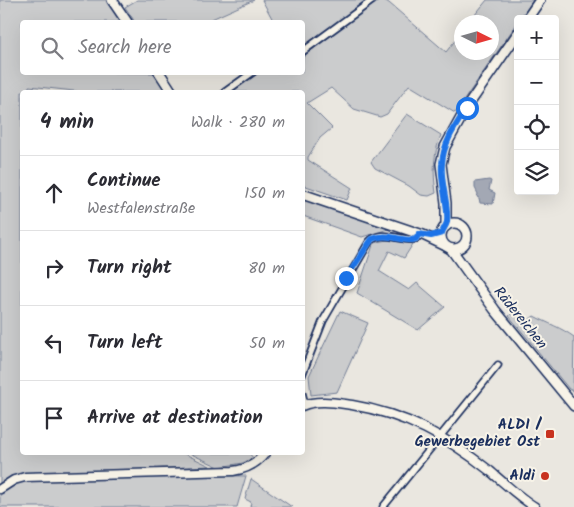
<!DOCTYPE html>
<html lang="en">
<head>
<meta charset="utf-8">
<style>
  body { margin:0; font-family:Kalam,sans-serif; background:#f7f7f7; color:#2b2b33 }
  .controls { position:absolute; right:15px; top:15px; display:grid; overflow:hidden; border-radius:5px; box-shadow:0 5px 20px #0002 }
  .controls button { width:45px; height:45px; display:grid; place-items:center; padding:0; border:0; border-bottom:1px solid #e1e1e2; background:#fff; color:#2b2b33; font:25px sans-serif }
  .compass { position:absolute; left:454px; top:15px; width:45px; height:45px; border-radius:50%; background:#fff; box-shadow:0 5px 20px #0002; rotate:95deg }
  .stop { position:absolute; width:15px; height:15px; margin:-11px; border:4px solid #1a73e8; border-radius:50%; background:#fff }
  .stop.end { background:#1a73e8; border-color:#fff; box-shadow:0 1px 5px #0008 }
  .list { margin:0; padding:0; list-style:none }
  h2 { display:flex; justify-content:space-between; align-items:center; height:65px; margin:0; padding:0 20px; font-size:21px }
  h2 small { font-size:16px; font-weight:400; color:#7c7c81 }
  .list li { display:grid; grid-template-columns:32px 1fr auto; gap:15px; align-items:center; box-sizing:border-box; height:75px; padding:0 20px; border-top:1px solid #e1e1e2 }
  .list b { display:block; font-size:19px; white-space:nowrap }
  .list p { margin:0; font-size:16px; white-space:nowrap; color:#7c7c81 }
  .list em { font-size:16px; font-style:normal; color:#7c7c81 }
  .icon { flex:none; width:28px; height:28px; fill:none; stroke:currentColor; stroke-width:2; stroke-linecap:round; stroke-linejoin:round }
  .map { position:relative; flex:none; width:574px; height:507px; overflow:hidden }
  .search { position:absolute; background:#fff; box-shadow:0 5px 20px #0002; left:20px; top:20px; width:285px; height:55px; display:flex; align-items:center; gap:12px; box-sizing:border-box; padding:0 18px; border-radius:5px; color:#7c7c81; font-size:19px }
  .panel { position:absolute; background:#fff; box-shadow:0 5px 20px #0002; left:20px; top:90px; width:285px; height:365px; border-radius:5px }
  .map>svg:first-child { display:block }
  .green { fill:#cbcccd; stroke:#737e96 }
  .water { fill:#a3a8b4; stroke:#6d7892 }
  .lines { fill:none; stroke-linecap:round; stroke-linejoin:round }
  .street-casing { stroke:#1b2f5e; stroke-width:9 }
  .secondary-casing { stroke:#1b2f5e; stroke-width:11 }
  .primary-casing { stroke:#1b2f5e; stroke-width:12 }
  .street { stroke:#f7f3e8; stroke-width:5.5 }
  .secondary { stroke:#f7f3e8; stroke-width:8 }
  .primary { stroke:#f7f3e8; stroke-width:9 }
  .route { stroke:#1a73e8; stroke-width:6 }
  .poi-dot { fill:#c8321e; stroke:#f7f3e8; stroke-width:2 }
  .labels { text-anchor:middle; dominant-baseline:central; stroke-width:4; stroke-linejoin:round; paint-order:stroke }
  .street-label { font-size:15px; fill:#1b2f5e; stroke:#f7f3e8 }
  .poi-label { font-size:15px; font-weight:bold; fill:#1b2f5e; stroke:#f7f3e8; text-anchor:end }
</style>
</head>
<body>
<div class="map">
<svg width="574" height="507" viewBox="0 0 574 507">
  <rect width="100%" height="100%" fill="#eae7e0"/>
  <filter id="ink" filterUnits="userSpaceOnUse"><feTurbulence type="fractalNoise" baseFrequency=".02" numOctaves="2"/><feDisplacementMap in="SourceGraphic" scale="10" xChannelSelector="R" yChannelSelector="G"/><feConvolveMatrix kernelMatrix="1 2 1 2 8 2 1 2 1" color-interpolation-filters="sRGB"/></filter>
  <g filter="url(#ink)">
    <g class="green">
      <polygon points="0,0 107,0 122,22 22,22 22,72 154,73 166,92 83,92 29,86 29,91 40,92 22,92 22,452 183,453 210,466 59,473 0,486"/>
      <polygon points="137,0 254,0 205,22 135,22 125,7"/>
      <polygon points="262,0 368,0 303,49 302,22 274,22"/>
      <polygon points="376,0 384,0 389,3 446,52 461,33 462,52 492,52 492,22 469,22 487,0 533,0 520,19 518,19 518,22 455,113 409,85 387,114 380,117 354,109 331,88 307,103 332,128 320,138 308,157 308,160 352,188 347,200 303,185 302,92 227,92 259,73 302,72 303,57"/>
      <path d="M 407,114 L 441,135 C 433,155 433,172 436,193 L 429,196 L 421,195 L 409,186 L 375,168 L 371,162 Z"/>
      <polygon points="303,199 389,229 362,237 303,216"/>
      <polygon points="392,239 413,244 404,258 389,251 379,271 409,290 417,283 445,307 418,330 357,293 373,245 377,242"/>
      <polygon points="340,311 368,323 337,392 311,395 309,376"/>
      <path d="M 512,313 L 526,322 L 534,316 C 547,323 562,328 574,337 L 573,391 L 569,389 L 509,316 Z"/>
      <polygon points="189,453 249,453 253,458 243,463 219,467"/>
      <polygon points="181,475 246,476 237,507 0,507 0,492 9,485 26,480"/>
      <polygon points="251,479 292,507 250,507 251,502 245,499"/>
    </g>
    <polygon class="water" points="489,180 491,181 489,190 495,193 493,204 480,203 479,198 477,197 478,194 475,188 475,182"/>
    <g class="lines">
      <g class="street-casing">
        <g id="street">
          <polyline points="302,52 373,0"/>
          <polyline points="225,92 253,72"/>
          <path d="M 302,375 L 323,321 L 369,242 C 382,228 400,242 416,239 L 419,234"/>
          <polyline points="302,393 305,405"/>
          <polyline points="383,507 498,365"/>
        </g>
      </g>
      <g class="secondary-casing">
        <g id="secondary">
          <path d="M 302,406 C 317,399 337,403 352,405 C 406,414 447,437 490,471 C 504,483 519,497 535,507"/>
          <path d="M 0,489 L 14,480 L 25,477 L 233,471 C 247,469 257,464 266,452"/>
        </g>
      </g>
      <g class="primary-casing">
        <g id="primary">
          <polyline points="112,0 127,22"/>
          <polyline points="527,19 540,0"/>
          <polyline points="159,72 172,92"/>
          <polyline points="302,194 423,235 444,245"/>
          <circle cx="454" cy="236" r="13"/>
          <polyline points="446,226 446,203 441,164 445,147 467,107 518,33"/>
          <polyline points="451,249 495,310 574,406"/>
        </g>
      </g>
      <use href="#street" class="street"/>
      <use href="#secondary" class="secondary"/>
      <use href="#primary" class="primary"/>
    </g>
  </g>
  <g class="lines" filter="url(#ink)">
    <path class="route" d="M 346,278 L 372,239 C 387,233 397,240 412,240 L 416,239 L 419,234 L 431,236 L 442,233 C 443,229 446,226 447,222 C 449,203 440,184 442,164 C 443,143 456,125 467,108"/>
  </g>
  <g class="poi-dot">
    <rect x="545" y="429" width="10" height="10" rx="2.5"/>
    <circle cx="545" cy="476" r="5"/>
  </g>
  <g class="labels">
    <g class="street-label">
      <text transform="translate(520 318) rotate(51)">Rädereichen</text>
    </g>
    <g class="poi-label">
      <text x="540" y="425">ALDI /<tspan x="540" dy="17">Gewerbegebiet Ost</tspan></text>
      <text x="535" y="476">Aldi</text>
    </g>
  </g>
</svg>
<div class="controls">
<button>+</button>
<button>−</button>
<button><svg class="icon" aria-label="locate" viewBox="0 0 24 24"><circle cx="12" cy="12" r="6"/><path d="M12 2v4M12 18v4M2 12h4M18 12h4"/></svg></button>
<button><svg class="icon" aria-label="layers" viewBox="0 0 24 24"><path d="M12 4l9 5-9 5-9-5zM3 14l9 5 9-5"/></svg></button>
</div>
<svg class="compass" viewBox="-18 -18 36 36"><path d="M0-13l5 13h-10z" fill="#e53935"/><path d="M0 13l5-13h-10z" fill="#7c7c81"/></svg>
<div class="stop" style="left:467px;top:108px"></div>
<div class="stop end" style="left:346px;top:278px"></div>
<div class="search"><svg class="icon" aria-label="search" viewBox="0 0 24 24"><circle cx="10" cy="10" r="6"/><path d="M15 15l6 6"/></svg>Search here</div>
<section class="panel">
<h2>4 min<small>Walk · 280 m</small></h2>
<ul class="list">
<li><svg class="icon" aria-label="ahead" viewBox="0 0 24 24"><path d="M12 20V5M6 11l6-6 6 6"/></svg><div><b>Continue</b><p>Westfalenstraße</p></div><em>150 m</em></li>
<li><svg class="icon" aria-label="right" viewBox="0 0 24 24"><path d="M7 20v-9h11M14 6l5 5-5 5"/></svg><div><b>Turn right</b></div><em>80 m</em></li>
<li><svg class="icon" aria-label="left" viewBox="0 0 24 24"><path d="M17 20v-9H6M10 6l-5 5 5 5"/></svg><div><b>Turn left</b></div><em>50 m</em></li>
<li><svg class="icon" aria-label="arrive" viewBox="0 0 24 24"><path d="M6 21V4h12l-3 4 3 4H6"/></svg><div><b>Arrive at destination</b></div></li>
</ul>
</section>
</div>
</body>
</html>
